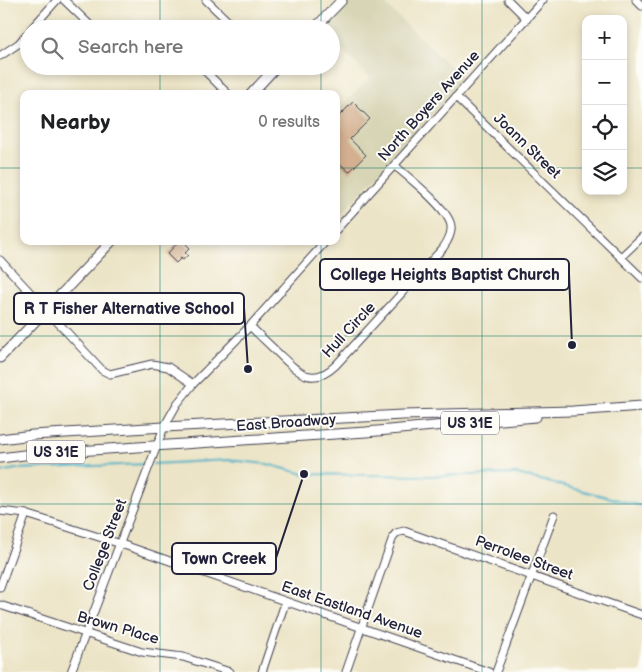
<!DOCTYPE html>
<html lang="en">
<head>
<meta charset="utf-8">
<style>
  body { margin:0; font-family:"Balsamiq Sans",sans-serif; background:#f6f6f6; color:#202124 }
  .controls { position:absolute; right:15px; top:15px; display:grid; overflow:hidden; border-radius:10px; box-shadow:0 2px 8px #0003 }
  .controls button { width:45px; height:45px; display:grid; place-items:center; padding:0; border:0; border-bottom:1px solid #e0e0e0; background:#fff; color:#202124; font:25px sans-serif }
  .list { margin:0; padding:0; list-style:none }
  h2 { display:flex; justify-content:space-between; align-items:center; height:65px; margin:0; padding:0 20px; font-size:21px }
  h2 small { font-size:16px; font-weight:400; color:#757577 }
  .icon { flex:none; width:28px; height:28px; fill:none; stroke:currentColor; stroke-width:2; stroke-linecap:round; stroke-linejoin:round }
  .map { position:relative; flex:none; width:642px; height:672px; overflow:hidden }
  .search { position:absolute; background:#fff; box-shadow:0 2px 8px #0003; left:20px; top:20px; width:320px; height:55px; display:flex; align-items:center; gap:12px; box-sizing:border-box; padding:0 18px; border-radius:28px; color:#757577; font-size:19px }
  .panel { position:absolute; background:#fff; box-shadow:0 2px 8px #0003; left:20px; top:90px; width:320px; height:155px; border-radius:10px }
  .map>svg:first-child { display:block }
  .built { fill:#d8d5b6 }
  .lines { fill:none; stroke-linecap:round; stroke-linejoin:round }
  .stream { stroke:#48b0c7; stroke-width:2 }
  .building { fill:#d4b090 }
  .minor-casing { stroke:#403f50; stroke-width:9 }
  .major-casing { stroke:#403f50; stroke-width:11 }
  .minor { stroke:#fff; stroke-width:7 }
  .major { stroke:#fff; stroke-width:9 }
  .grid { fill:none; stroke:#0f766e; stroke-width:1; stroke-opacity:0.55 }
  .labels { text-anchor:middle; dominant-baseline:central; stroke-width:4; stroke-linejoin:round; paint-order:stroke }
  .shield { fill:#fdfcf7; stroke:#646373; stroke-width:1 }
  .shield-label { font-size:14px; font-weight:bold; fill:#22223b }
  .street-label { font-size:15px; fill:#22223b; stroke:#fdfcf7 }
  .leader { fill:none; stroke:#22223b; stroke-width:2 }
  .callout-dot { fill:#22223b; stroke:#fdfcf7; stroke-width:2 }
  .callout { fill:#fdfcf7; stroke:#22223b; stroke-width:2 }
  .callout-label { font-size:16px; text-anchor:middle; font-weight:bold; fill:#22223b }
</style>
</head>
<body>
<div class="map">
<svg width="642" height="672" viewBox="0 0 642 672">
  <rect width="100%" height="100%" fill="#fdfcf7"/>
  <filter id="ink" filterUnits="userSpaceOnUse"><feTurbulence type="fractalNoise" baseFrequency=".02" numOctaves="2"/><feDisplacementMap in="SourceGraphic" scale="10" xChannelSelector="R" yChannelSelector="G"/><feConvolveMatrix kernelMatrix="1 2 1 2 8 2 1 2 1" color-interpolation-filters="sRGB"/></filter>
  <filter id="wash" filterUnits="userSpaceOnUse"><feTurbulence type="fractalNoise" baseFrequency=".0096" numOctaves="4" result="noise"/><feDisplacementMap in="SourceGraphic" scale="20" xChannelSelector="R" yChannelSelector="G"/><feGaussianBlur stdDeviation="1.12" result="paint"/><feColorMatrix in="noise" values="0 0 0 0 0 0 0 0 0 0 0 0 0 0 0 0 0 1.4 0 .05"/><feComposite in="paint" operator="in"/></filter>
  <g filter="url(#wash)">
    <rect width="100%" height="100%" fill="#ece4c6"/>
    <polygon class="built" points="351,0 381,0 464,80 336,220 336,111 370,78 331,39 331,29 323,29"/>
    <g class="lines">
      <g class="stream">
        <polyline points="153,464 228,460 267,464 304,474 427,476 517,474 642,506"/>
        <polyline points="0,472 16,469 148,464"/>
      </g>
    </g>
    <g id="blocks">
      <g class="building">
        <polygon points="353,102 370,119 350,139 366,155 349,172 336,160 336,119"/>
        <polygon points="179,241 183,241 190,248 185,253 188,255 183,260 181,258 176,263 167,254"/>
      </g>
    </g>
  </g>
  <g filter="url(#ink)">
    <use href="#blocks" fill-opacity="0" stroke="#403f50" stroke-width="1"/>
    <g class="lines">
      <g class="minor-casing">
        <g id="minor">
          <polyline points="64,0 92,27"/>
          <polyline points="206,0 236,29"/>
          <polyline points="508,0 527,19"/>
          <polyline points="636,0 642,6"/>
          <polyline points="31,29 57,0"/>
          <polyline points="0,56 18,44 29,32"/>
          <polyline points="200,66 228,94"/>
          <polyline points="456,97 642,278"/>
          <polyline points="336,230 543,0"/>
          <polyline points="621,257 642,237"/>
          <polyline points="0,260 102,370 110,374 152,364 168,367 193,384"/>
          <path d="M 250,326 C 260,336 270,345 279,354 C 298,372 312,388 336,365 L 443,248 C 448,241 452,234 451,226 C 449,209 408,177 394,165"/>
          <polyline points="0,511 26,514 121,544 489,672"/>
          <polyline points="0,587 26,514"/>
          <polyline points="0,605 142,652 183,657 230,672"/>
          <polyline points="71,672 164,427 177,404 193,384 250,326 326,241"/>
          <polyline points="262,672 285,603"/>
          <polyline points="346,672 393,537 396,533 404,531 642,615"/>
          <polyline points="496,672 554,515"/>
        </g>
      </g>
      <g class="major-casing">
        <g id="major">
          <polyline points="314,29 342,0"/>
          <polyline points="251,94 277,66"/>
          <polyline points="0,358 112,241"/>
          <polyline points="0,439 33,435 164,427 403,415 573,411 642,406"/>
          <polyline points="0,458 32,454 366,432 536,417"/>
        </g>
      </g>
      <use href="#minor" class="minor"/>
      <use href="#major" class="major"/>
    </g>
  </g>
  <path class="grid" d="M 160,0 L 160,29M 321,0 L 321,29M 482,0 L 482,672M 160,66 L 160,94M 321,66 L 321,94M 0,168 L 24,168M 336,168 L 586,168M 623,168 L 642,168M 160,241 L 160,672M 321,241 L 321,672M 0,336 L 642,336M 0,504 L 642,504"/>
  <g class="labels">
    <g class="shield">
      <rect x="441" y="411.5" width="58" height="23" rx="4"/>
      <rect x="27" y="440.5" width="58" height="23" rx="4"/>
    </g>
    <g class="shield-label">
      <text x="470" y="423">US 31E</text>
      <text x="56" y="452">US 31E</text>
    </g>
    <g class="street-label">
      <text transform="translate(429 106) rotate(-48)">North Boyers Avenue</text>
      <text transform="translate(527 146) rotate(44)">Joann Street</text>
      <text transform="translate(349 330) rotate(-47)">Hull Circle</text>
      <text transform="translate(286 423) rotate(-4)">East Broadway</text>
      <text transform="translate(105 545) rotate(-69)">College Street</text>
      <text transform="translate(524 558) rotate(20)">Perrolee Street</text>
      <text transform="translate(352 610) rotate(19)">East Eastland Avenue</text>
      <text transform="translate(118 628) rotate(16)">Brown Place</text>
    </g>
  </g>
  <path class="leader" d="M572 345L569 274M248 369L244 308M304 474L276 558"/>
  <g class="callout-dot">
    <circle cx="572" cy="345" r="5"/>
    <circle cx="248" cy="369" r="5"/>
    <circle cx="304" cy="474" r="5"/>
  </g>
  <g class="callout">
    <rect x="320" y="259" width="249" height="31" rx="5"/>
    <rect x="14" y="293" width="230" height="31" rx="5"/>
    <rect x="172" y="543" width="104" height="31" rx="5"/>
  </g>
  <g class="callout-label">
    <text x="445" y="280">College Heights Baptist Church</text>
    <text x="129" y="314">R T Fisher Alternative School</text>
    <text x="224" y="564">Town Creek</text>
  </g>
</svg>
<div class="controls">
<button>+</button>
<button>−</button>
<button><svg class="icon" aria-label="locate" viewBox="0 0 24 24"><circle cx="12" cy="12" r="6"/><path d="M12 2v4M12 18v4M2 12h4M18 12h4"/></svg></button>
<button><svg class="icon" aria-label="layers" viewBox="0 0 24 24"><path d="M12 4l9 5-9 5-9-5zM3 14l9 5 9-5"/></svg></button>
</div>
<div class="search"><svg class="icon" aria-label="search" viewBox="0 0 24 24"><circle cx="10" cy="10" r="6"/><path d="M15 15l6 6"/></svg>Search here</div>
<section class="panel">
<h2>Nearby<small>0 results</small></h2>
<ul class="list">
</ul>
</section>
</div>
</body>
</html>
